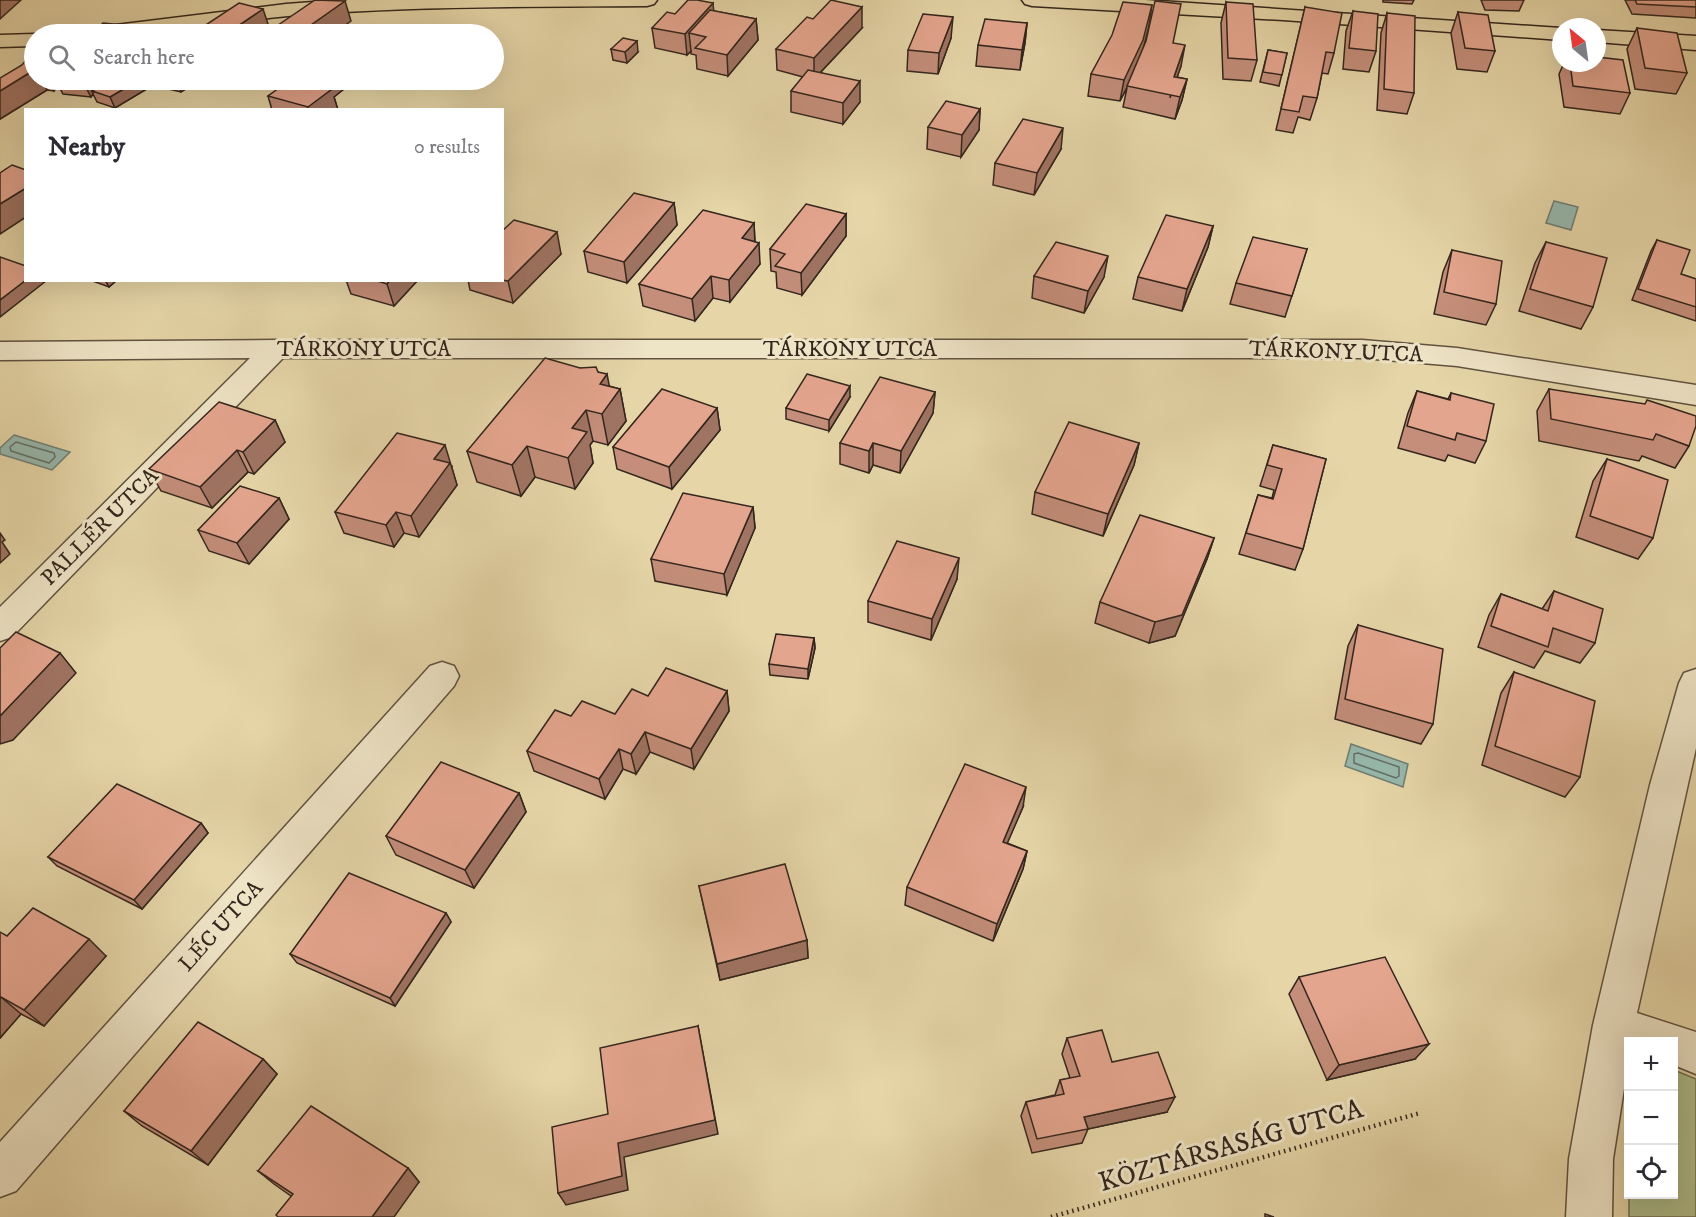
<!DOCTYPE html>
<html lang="en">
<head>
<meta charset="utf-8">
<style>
  body { margin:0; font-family:"IM FELL DW Pica",serif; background:#f2f2f3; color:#2b2b33 }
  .controls { position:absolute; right:18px; bottom:18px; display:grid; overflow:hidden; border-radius:0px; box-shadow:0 6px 24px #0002 }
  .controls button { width:54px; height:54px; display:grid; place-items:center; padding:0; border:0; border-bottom:2px solid #e1e1e2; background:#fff; color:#2b2b33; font:30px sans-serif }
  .compass { position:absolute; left:1552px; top:18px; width:54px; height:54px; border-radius:50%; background:#fff; box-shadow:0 6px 24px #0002; rotate:331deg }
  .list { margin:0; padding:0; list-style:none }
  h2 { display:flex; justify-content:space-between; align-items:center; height:78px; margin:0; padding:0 24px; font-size:26px }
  h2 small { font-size:20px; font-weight:400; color:#7c7c81 }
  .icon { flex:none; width:33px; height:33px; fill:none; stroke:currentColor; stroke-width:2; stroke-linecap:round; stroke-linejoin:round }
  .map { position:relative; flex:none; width:1696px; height:1217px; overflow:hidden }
  .search { position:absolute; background:#fff; box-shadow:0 6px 24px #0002; left:24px; top:24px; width:480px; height:66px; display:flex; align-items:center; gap:15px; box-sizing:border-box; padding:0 21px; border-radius:33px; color:#7c7c81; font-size:22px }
  .panel { position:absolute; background:#fff; box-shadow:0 6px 24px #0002; left:24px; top:108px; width:480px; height:174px; border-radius:0px }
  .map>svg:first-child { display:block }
  .green { fill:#b1be8a; stroke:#727254; stroke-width:1.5 }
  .water { fill:#96b8ad; stroke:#6e7e73; stroke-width:1.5 }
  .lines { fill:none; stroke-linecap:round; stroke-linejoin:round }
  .shore { stroke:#646f65; stroke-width:1.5 }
  .minor-casing { stroke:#605240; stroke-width:3 }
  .major-casing { stroke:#33261d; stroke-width:3 }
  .path { stroke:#33261d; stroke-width:4.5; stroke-dasharray:1.5 4; stroke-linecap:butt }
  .minor { fill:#eee4c6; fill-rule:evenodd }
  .major { fill:#e5d5a7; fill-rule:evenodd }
  .wall { fill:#c48e7a; stroke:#33261d; stroke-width:1.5 }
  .shaded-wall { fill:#a07463; stroke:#33261d; stroke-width:1.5 }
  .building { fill:#e4a58e; stroke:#33261d; stroke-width:1.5 }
  .labels { text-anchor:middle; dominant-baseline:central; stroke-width:6; stroke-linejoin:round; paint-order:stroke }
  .street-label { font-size:22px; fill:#33261d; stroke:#eee4c6 }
  .near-street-label { font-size:27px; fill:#33261d; stroke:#eee4c6 }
</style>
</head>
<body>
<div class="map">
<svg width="1696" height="1217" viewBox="0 0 1696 1217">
  <rect width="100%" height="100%" fill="#e5d5a7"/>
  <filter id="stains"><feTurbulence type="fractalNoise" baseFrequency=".00333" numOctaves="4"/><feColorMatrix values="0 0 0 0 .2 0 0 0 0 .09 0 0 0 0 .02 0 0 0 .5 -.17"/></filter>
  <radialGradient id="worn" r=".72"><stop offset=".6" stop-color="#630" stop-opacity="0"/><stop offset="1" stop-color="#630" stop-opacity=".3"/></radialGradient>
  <polygon class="green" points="1674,1070 1696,1079 1696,1217 1629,1217 1629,1195 1674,1194"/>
  <g class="water">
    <polygon points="1554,201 1578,207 1571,230 1546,223"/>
    <polygon points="14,435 70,452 52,470 0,454 0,448"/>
    <polygon points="1351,744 1408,764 1403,787 1345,766"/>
  </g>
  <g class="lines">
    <g class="shore">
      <polygon points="16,442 54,453 55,457 49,463 11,451 10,447"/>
      <polygon points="1358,753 1399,767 1399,776 1396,778 1354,763 1354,754"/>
    </g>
    <g class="minor-casing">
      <g id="minor">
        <polygon points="276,340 1362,340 1457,348 1696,385 1696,405 1457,366 1362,358 283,358 12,637 0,641 0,607 250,358 0,360 0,342"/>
        <polygon points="442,662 454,666 459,676 454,686 16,1191 0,1197 0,1142 430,666"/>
        <polygon points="1696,669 1696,748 1637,1013 1696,1032 1696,1074 1674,1065 1674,1042 1628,1042 1628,1063 1613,1159 1612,1217 1566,1217 1569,1159 1593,1025 1650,785 1679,683 1684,673"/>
      </g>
    </g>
    <g class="major-casing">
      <g id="major">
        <path d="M 340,0 L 657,0 L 654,4 L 647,6 C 527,7 407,6 288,16 C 220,22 149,42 80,34 L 83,29 L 91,28 L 286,4 Z"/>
        <polygon points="1022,0 1145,0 1561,28 1561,40 1283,20 1032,6 1025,4"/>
        <polygon points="1597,30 1696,36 1696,50 1597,42"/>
        <polygon points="34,34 38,34 34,34 34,46 0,47 0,35"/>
      </g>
    </g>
    <polyline class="path" points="1051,1217 1420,1113"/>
    <use href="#minor" class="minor"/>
    <use href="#major" class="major"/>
  </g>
  <g class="wall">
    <polygon points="1383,0 1414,0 1412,4 1383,2"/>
    <polygon points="1481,0 1524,0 1519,11 1485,10"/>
    <polygon points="1625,0 1696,0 1696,18 1632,14"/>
    <polygon points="1226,2 1257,60 1251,81 1223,79 1221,23"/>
    <polygon points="1305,7 1334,53 1328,74 1322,73 1317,98 1310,120 1298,117 1293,133 1276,130"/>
    <polygon points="714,11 756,19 758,40 728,76 697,69 696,55 691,54 691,51 687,55 655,48 652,28"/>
    <polygon points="1353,11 1376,51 1369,72 1343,69 1346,31"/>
    <polygon points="1458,12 1495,51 1487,72 1457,69 1451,33"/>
    <polygon points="1387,13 1414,93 1407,114 1377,110 1381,33"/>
    <polygon points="1027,23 1025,43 1020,70 976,66 978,45"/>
    <polygon points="1149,26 1143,49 1173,43 1181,66 1177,77 1187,79 1182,100 1175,119 1123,107 1127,88 1120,101 1088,96 1091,74"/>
    <polygon points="862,28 821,72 860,102 843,124 791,112 791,91 803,77 777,70 776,49"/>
    <polygon points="1637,28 1687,73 1676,94 1635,89 1627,49"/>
    <polygon points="951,38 938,74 907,71 908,50"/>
    <polygon points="611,49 638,52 627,63 613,60"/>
    <polygon points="1268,50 1287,53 1279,86 1260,82"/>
    <polygon points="1564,63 1597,63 1630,93 1620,114 1564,107 1559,74"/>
    <polygon points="0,78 34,80 107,80 101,86 112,80 200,80 181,92 156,86 155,84 115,108 97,102 93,94 91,97 63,94 58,85 54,91 47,90 0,119"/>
    <polygon points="250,80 271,80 265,84"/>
    <polygon points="297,80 374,80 367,85 354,81 334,97 338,110 272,110 268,96"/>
    <polygon points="980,109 979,130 961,157 927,149 928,127"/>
    <polygon points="1061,149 1034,195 993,185 995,163"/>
    <polygon points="674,203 677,225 627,283 588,272 584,251"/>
    <polygon points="846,214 846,236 802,295 777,288 776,272 771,271 770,249"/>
    <polygon points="754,223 755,242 760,264 730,302 713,298 695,321 643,306 639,284"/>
    <polygon points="1213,226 1208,247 1182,311 1133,299 1138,277"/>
    <polygon points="502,231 561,254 513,303 470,290 468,280 502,280"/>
    <polygon points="1657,240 1681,274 1696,279 1696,321 1632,300 1651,251"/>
    <polygon points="1546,242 1593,307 1581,329 1519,311 1535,263"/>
    <polygon points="1307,249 1285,317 1230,304 1236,283"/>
    <polygon points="1452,250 1496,304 1486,325 1434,314 1443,272"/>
    <polygon points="1034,276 1104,277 1084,313 1032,298"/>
    <polygon points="90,280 117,280 109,287"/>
    <polygon points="346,280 418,280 394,306 351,294"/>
    <polygon points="580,368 598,372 609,386 620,389 626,421 608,445 593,441 590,445 593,463 575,489 535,477 521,496 477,482 467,451"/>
    <polygon points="1549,389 1689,446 1675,468 1642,456 1639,461 1539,441 1537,411"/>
    <polygon points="1417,391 1448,399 1451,393 1486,441 1475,463 1448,455 1445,461 1398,448 1408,413"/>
    <polygon points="935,392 933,413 900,473 873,465 869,473 840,464 840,443"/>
    <polygon points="850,397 829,431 786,419 786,408"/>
    <polygon points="717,408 720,430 672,489 617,469 613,447"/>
    <polygon points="275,420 285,442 254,474 248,472 212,508 161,491 149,469"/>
    <polygon points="1139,443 1134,465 1103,536 1032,514 1035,492"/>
    <polygon points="1273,445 1326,459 1303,549 1295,570 1239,554 1258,495 1272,498 1274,490 1260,486"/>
    <polygon points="1607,459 1653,538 1638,559 1576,537 1593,481"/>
    <polygon points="452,466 452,468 457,485 419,537 404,533 394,547 344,533 335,512"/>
    <polygon points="279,498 289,519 249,564 209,551 198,530"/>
    <polygon points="753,507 755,528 727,595 655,581 651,559"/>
    <polygon points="1214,538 1207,559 1175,636 1149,643 1095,623 1100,602"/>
    <polygon points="957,579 931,640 868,622 868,601"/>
    <polygon points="1554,591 1595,643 1580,663 1545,651 1534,668 1478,647 1489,615 1501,594 1542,609"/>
    <polygon points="1358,625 1433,724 1421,744 1335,719 1348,646"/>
    <polygon points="814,638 815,648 808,679 770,675 769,664"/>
    <polygon points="1514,672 1580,777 1565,797 1482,765 1501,693"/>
    <polygon points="727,691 729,711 694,769 650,752 636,774 623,769 605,799 534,771 527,751 571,716 615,714 648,696"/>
    <polygon points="519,793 526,812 474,888 396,855 386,836"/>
    <polygon points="1023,807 1007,843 1027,851 1023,869 993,941 905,905 907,887"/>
    <polygon points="201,823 208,833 142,909 57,866 48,857"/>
    <polygon points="699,886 807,940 808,958 720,980"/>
    <polygon points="446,913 451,922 395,1006 297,963 290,954"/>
    <polygon points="7,936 106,956 44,1026 21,1014 0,1038"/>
    <polygon points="1299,977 1415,1059 1327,1080 1289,994"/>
    <polygon points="1067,1038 1112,1062 1167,1112 1088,1129 1082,1143 1032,1153 1021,1116 1026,1102 1055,1095 1060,1080 1070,1078 1062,1054"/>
    <polygon points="263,1059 277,1074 208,1165 142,1126 124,1111"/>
    <polygon points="408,1168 419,1182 291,1196 274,1184 258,1171"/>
  </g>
  <g class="shaded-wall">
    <polygon points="0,0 21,0 0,19"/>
    <polygon points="345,1 351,21 333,34 298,34"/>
    <polygon points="713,3 715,24 689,33 691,51 687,55 685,34"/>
    <polygon points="1152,5 1149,26 1140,61 1120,101 1124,80"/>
    <polygon points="862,7 862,28 814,79 814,58"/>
    <polygon points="263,9 270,30 264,34 226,34"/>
    <polygon points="953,17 951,38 938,74 939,53"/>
    <polygon points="756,19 758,40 728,76 727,55"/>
    <polygon points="1027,23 1025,43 1020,70 1022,50"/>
    <polygon points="124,25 128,34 114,34"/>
    <polygon points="637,41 638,52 627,63 625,52"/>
    <polygon points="1185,45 1181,66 1170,98 1174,77"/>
    <polygon points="34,70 34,80 42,80 47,90 0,119 0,91"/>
    <polygon points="1187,79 1182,100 1175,119 1180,97"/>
    <polygon points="48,80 56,80 58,85 54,91"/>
    <polygon points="82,80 107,80 95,92 92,91 93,94 91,97"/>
    <polygon points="139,80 153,80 155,84 115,108 110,97"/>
    <polygon points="176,80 200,80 181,92"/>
    <polygon points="264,80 271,80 265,84"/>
    <polygon points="322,80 354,80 354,81 334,97 338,110 309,110 308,107 315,85"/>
    <polygon points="366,80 374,80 367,85"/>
    <polygon points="860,81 860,102 843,124 843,103"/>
    <polygon points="980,109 979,130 961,157 962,135"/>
    <polygon points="1063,128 1061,149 1034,195 1037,173"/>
    <polygon points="26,188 26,217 0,234 0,204"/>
    <polygon points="674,203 677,225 627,283 624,262"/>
    <polygon points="846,214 846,236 802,295 801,273"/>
    <polygon points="754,223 755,245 742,238"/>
    <polygon points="1213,226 1208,247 1182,311 1187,289"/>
    <polygon points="557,232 561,254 513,303 508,281"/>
    <polygon points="759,243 760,264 730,302 729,280"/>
    <polygon points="1108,256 1104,277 1084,313 1088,291"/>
    <polygon points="711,276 713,298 695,321 692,299"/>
    <polygon points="26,280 46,280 46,281 0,317 0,300"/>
    <polygon points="105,280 117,280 109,287"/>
    <polygon points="390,280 418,280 394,306 387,284"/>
    <polygon points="607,374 612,400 620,389 626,421 608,445 602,414 600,384"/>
    <polygon points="850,386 850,397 829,431 829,420"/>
    <polygon points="935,392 933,413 900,473 901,451"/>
    <polygon points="717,408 720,430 672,489 669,467"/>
    <polygon points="586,410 593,441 590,445 593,463 575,489 568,458 572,428"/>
    <polygon points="275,420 285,442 254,474 243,452"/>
    <polygon points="873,443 873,465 869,473 869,451"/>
    <polygon points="1139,443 1134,465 1103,536 1108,514"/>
    <polygon points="445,445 457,485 419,537 411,516 434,459"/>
    <polygon points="527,446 535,477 521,496 512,465"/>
    <polygon points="237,450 248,472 212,508 200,487"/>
    <polygon points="279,498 289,519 249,564 237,543"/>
    <polygon points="753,507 755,528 727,595 724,574"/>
    <polygon points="396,512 404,533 394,547 386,525"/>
    <polygon points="0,533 5,540 2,542 10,554 0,563"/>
    <polygon points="1214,538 1207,559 1175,636 1149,643 1155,622"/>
    <polygon points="959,558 957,579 931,640 932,619"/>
    <polygon points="814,638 815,648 808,679 808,669"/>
    <polygon points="60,653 76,673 13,740 0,744 0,716"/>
    <polygon points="727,691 729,711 694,769 691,749"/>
    <polygon points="645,732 650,752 636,774 631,754"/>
    <polygon points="619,749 623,769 605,799 599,779"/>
    <polygon points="1026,787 1023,807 1000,860 1003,842"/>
    <polygon points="519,793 526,812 474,888 465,870"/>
    <polygon points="201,823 208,833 142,909 134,900"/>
    <polygon points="1027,851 1023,869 993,941 997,924"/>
    <polygon points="446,913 451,922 395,1006 390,998"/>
    <polygon points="89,939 106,956 44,1026 24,1010"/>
    <polygon points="807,940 808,958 720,980 717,964"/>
    <polygon points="1,997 21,1014 0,1038 0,999"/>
    <polygon points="698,1026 718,1134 624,1157 628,1190 566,1205 558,1193 618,1143"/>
    <polygon points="1429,1044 1415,1059 1327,1080 1339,1065"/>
    <polygon points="263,1059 277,1074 208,1165 191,1151"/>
    <polygon points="1175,1097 1167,1112 1088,1129 1084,1117"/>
    <polygon points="408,1168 419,1182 394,1217 372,1217"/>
  </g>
  <g class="building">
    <polygon points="315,0 345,1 298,34 265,34"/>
    <polygon points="688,0 697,0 713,3 685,34 652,28 667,12 675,14"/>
    <polygon points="831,0 862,7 814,58 776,49 807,17 813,19"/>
    <polygon points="1635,0 1696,0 1696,7 1637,4"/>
    <polygon points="1155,1 1181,4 1173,43 1185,45 1174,77 1187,79 1180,97 1127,86 1146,41"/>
    <polygon points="1123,2 1152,5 1143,40 1124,80 1091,74 1112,35"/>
    <polygon points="1226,2 1253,4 1257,60 1228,58"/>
    <polygon points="239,3 263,9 226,34 192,34"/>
    <polygon points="1305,7 1342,13 1334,53 1326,52 1317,98 1303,96 1299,112 1281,109"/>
    <polygon points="710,10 756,19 727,55 695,48 706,37 689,33"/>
    <polygon points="1353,11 1378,14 1376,51 1349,48"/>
    <polygon points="1458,12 1488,15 1495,51 1465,48"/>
    <polygon points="1387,13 1415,16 1414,93 1384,89"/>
    <polygon points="923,14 953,17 939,53 908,50"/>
    <polygon points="985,19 1027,23 1022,50 978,45"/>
    <polygon points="103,23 124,25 114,34 91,34"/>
    <polygon points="1637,28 1677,33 1687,73 1645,68"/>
    <polygon points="51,33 77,33 75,34 50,34"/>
    <polygon points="623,38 637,41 625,52 611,49"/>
    <polygon points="1268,50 1287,53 1282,75 1263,72"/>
    <polygon points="34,51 34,70 0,91 0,78 22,65"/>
    <polygon points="1597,57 1623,60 1630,93 1573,86 1570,63 1597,63"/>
    <polygon points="808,70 860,81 843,103 791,91"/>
    <polygon points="111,80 139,80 110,97 92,91"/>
    <polygon points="290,80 295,81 297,80 322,80 315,85 332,89 308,107 268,96"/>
    <polygon points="946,101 980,109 962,135 928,127"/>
    <polygon points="1023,119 1063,128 1037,173 995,163"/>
    <polygon points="12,165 26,170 26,188 0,204 0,173"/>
    <polygon points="634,193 674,203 624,262 584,251"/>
    <polygon points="806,204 846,214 801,273 775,266 785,254 770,249"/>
    <polygon points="703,210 754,223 742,238 759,243 729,280 711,276 692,299 639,284"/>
    <polygon points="1166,215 1213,226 1187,289 1138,277"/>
    <polygon points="514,220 557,232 508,281 502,280 502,231"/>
    <polygon points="1253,237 1307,249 1292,296 1236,283"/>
    <polygon points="1657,240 1690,250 1681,274 1696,279 1696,307 1638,289"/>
    <polygon points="1056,242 1108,256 1088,291 1034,276"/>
    <polygon points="1546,242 1607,258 1593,307 1530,289"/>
    <polygon points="1452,250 1502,261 1496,304 1444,292"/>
    <polygon points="0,257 26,266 26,280 0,300"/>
    <polygon points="374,280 390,280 387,284"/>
    <polygon points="545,358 580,368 596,367 598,372 607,374 600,384 620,389 602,414 586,410 572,428 587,432 568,458 527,446 512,465 467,451"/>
    <polygon points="807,374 850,386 829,420 786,408"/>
    <polygon points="880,377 935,392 901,451 873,443 869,451 840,443"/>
    <polygon points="662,389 717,408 669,467 613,447"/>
    <polygon points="1549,389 1645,404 1647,400 1696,416 1696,426 1689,446 1656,434 1653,440 1551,419"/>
    <polygon points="1417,391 1450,400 1451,393 1494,404 1486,441 1457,433 1455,440 1407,426"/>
    <polygon points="219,402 275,420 243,452 237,450 200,487 149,469"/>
    <polygon points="1069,422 1139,443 1108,514 1035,492"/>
    <polygon points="397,433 445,445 434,459 450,463 411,516 396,512 386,525 335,512"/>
    <polygon points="1273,445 1326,459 1303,549 1246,533 1258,495 1273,499 1282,469 1267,465"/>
    <polygon points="1607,459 1668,480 1653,538 1590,516"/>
    <polygon points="240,486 279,498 237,543 198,530"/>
    <polygon points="683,493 753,507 724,574 651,559"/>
    <polygon points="1140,515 1214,538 1182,615 1155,622 1100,602"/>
    <polygon points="897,541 959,558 932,619 868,601"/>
    <polygon points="1554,591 1603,609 1595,643 1553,628 1548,647 1491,626 1501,594 1548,611"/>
    <polygon points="1358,625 1443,649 1433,724 1345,699"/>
    <polygon points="16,632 60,653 0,716 0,648"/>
    <polygon points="776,634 814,638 808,669 769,664"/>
    <polygon points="666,668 727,691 691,749 645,732 631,754 619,749 599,779 527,751 555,710 571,716 582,701 615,714 632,689 648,696"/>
    <polygon points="1514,672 1595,701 1580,777 1495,746"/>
    <polygon points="441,762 519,793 465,870 386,836"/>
    <polygon points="965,764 1026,787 1003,842 1027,851 997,924 907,887"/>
    <polygon points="117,784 201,823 134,900 48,857"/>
    <polygon points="785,864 807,940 717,964 699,886"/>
    <polygon points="349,873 446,913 390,998 290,954"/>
    <polygon points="33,908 89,939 24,1010 1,997 0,999 0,932 7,936"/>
    <polygon points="1385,957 1429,1044 1339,1065 1299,977"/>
    <polygon points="198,1022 263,1059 191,1151 124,1111"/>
    <polygon points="698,1026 715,1120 618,1143 622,1176 558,1193 552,1127 608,1114 600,1048"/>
    <polygon points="1102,1030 1112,1062 1158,1052 1175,1097 1084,1117 1088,1129 1037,1139 1026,1102 1064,1094 1060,1080 1080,1076 1067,1038"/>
    <polygon points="311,1106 408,1168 372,1217 278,1217 276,1215 293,1194 258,1171"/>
    <polygon points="1265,1214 1274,1217 1265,1217"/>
  </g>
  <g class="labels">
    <g class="street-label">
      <text x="364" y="349">TÁRKONY UTCA</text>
      <text x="850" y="349">TÁRKONY UTCA</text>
      <text transform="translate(1336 352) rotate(2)">TÁRKONY UTCA</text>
      <text transform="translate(100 527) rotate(-45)">PALLÉR UTCA</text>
      <text transform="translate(221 926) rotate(-48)">LÉC UTCA</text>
    </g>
    <g class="near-street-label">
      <text transform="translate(1231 1146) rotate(-16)">KÖZTÁRSASÁG UTCA</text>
    </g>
  </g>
  <rect width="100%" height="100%" filter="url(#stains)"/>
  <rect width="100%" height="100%" fill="url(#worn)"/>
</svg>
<div class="controls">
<button>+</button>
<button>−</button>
<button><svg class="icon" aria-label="locate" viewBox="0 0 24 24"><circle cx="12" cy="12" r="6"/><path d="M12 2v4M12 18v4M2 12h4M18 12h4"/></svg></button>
</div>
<svg class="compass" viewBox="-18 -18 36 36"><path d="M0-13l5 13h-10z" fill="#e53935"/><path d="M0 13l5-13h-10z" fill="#7c7c81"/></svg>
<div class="search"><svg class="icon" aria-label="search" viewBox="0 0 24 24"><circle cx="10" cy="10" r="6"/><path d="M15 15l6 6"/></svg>Search here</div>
<section class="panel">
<h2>Nearby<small>0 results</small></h2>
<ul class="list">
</ul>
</section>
</div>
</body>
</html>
